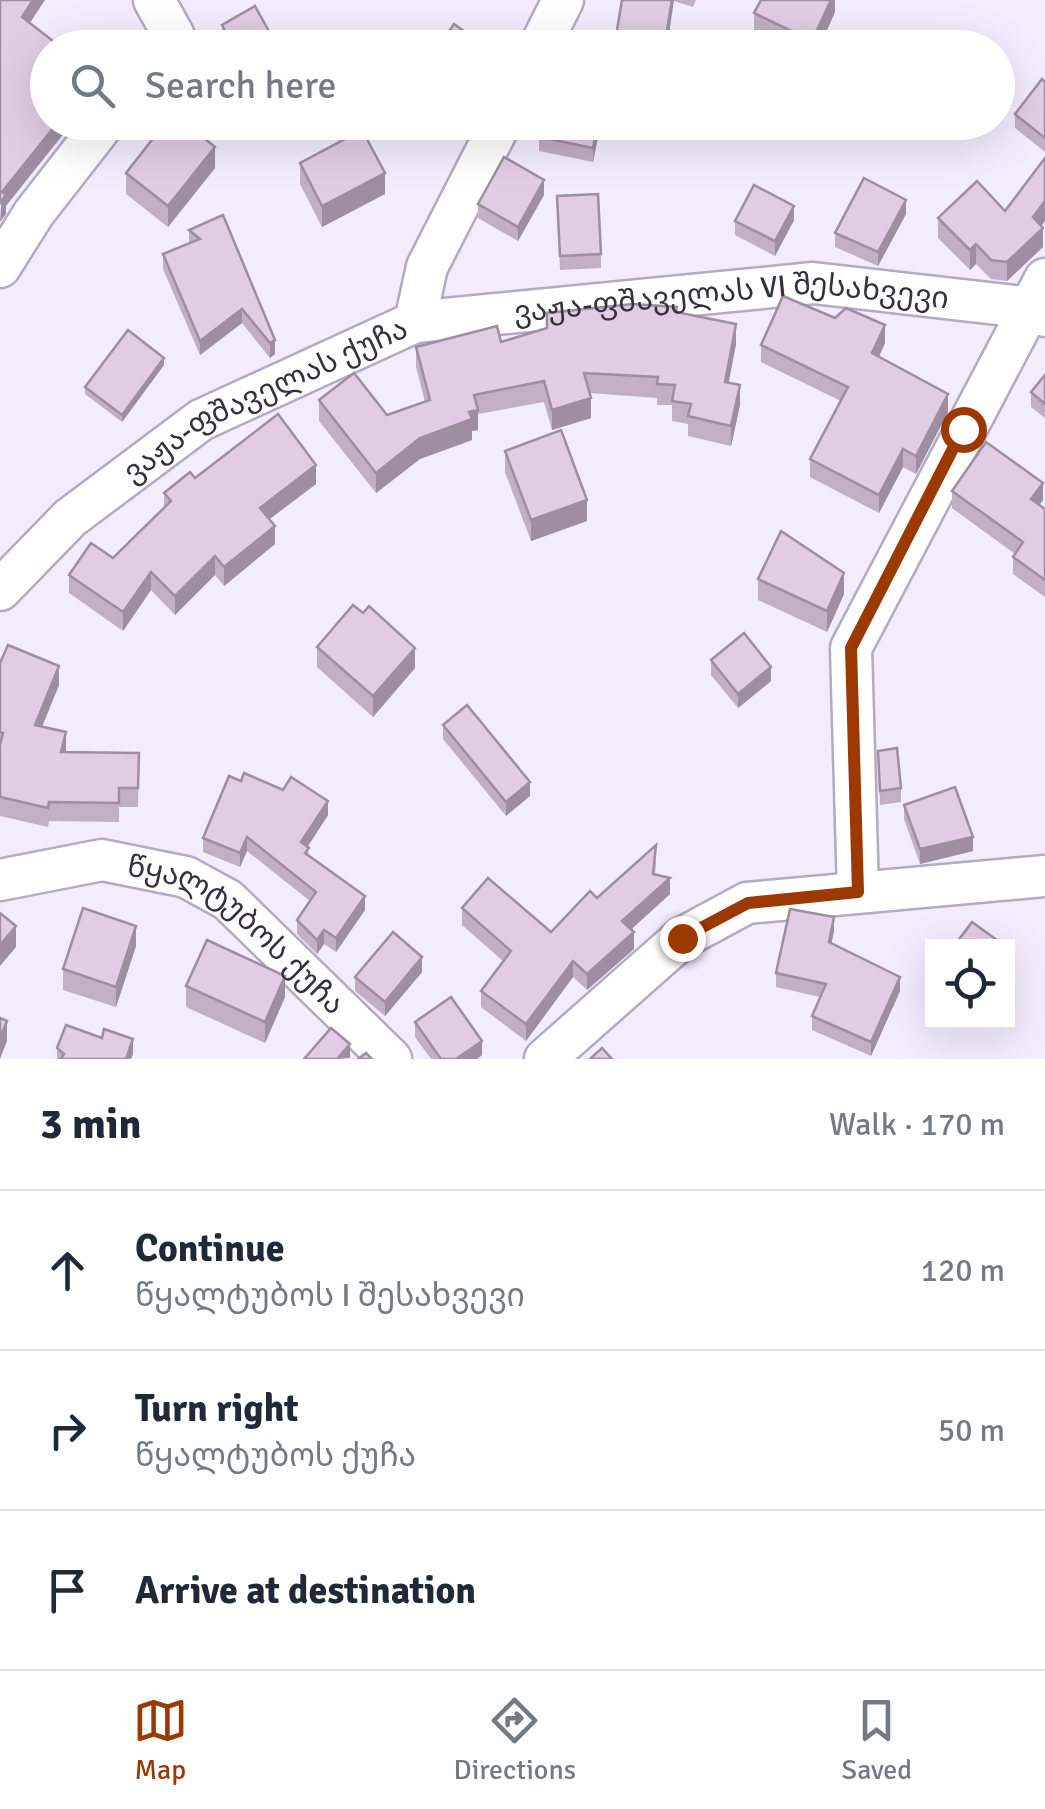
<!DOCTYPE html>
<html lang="en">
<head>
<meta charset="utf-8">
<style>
  body { margin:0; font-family:Signika,"Noto Sans Georgian",sans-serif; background:#f2f2f3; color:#1f2937 }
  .controls { position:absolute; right:30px; bottom:30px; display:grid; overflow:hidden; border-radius:0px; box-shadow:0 10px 40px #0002 }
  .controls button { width:90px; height:90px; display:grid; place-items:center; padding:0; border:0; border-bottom:2px solid #e0e1e3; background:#fff; color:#1f2937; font:50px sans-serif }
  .stop { position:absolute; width:30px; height:30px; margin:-22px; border:8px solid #9c3900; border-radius:50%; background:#fff }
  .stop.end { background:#9c3900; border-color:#fff; box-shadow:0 2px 10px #0008 }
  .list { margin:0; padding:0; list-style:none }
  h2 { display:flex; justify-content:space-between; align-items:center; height:130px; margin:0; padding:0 40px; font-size:42px }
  h2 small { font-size:32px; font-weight:400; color:#747a83 }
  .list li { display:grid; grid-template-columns:65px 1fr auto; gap:30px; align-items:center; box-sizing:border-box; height:160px; padding:0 40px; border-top:2px solid #e0e1e3 }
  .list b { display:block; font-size:38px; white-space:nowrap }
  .list p { margin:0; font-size:32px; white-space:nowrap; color:#747a83 }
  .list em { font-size:32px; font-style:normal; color:#747a83 }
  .icon { flex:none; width:55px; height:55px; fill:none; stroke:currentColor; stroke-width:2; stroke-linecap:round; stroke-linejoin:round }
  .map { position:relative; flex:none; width:1045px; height:1059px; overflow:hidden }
  .search { position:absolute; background:#fff; box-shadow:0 10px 40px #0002; left:30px; right:30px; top:30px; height:110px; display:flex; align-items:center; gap:25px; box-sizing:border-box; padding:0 35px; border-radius:55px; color:#747a83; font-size:38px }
  .sheet { height:610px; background:#fff }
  nav { display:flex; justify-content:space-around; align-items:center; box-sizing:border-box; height:140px; border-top:2px solid #e0e1e3; background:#fff; font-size:28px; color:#747a83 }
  nav a { display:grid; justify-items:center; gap:5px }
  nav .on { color:#9c3900 }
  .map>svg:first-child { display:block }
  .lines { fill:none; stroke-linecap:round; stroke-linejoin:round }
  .minor-casing { stroke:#b3aac4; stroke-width:45 }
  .minor { stroke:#fff; stroke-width:40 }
  .wall { fill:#c1afc3 }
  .shaded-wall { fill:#9d8f9f }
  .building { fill:#e0cce3; stroke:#9d8f9f; stroke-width:2.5 }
  .route { stroke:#9c3900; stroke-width:12 }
  .labels { text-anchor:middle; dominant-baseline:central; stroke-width:9; stroke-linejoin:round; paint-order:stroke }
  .street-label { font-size:30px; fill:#35313c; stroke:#fdfdfd }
</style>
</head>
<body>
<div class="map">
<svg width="1045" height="1059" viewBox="0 0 1045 1059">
  <rect width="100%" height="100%" fill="#f2ecfd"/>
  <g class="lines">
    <g class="minor-casing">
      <g id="minor">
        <polyline points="154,0 174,36 165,48"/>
        <polyline points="539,48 563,0"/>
        <polyline points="0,267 34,213 105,122"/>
        <path id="s1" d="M 415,322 L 813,283 L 1033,308 L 1045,316"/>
        <path id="s2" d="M 0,590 L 70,518 L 201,420 L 415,322 L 427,267 L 501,122"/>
        <path id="s3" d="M 0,880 L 102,860 L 186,877 L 228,900 L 391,1059"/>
        <polyline points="858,892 851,648 1045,279"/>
        <polyline points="545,1059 682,938 747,903 1045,876"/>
      </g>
    </g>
    <use href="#minor" class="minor"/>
  </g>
  <g class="wall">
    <polygon points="622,0 696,0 693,7 674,1"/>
    <polygon points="835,0 835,12 819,48 783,48 754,34 754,13"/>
    <polygon points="222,25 275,48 227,48 222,39"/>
    <polygon points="1045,82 1045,152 1015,128 1015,114"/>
    <polygon points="601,122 593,162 539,151 539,137"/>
    <polygon points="300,163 385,194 322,227 300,184"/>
    <polygon points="215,168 168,227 126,194 126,173"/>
    <polygon points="544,195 518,241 478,218 478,204"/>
    <polygon points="557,196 601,254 601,268 560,270"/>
    <polygon points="1005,211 1041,226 1043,247 1007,281 991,279 976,264 970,270 938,238 938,218"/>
    <polygon points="906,214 878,266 835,247 835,233"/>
    <polygon points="223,215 275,354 270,358 242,323 200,355 163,269 163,254 189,244 189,230"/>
    <polygon points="794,220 775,256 735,235 735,221"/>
    <polygon points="676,312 736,344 728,383 740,405 731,446 688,436 688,424 672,421 672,405 657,405 657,398 590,393 591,418 552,430 544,402 478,414 478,430 472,431 472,440 420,459 376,493 319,421 319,400 387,415 425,402 416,367 416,347 501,342"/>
    <polygon points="885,343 879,357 948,412 916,474 903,467 879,513 810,477 810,459 841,401 761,362 761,345"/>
    <polygon points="164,365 122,422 85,394 85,387"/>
    <polygon points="1045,375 1045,418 1031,407 1031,392"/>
    <polygon points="505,451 587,521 531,541 505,472"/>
    <polygon points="195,478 316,484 270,519 275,544 224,586 215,575 175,615 151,590 123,631 69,593 69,575 113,558 164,508 164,493"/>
    <polygon points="952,491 1043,500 1039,505 1045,509 1045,597 1013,574 1013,557 1015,554 952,508"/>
    <polygon points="758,579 844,594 827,632 758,600"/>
    <polygon points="317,647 415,668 373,717 317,667"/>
    <polygon points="711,660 771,681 738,708 711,675"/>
    <polygon points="0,663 59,685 42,726 65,752 139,753 138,807 119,807 119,822 49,821 48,827 0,816"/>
    <polygon points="443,725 530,796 506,816 443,739"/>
    <polygon points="878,751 901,788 901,802 880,805"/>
    <polygon points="904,805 973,851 920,864 904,819"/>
    <polygon points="328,815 307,847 309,856 365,910 336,952 324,944 317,954 297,934 297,920 310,901 247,851 240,867 203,852 203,838"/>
    <polygon points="656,862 655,874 670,894 631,929 634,949 587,990 573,977 526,1041 481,1007 481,991 503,961 462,925 462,908 551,932 597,898"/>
    <polygon points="834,931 831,943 900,991 871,1056 812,1030 812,1016 820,997 776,987 776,973"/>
    <polygon points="136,946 116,1007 63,990 63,969"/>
    <polygon points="422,972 385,1016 355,991 355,977"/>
    <polygon points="186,986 285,997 265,1043 186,1007"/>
    <polygon points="415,1022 482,1055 477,1059 431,1059 415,1037"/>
    <polygon points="57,1048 133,1054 131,1059 57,1059"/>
  </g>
  <g class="shaded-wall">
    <polygon points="33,0 45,0 22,35 22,17"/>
    <polygon points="672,0 674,0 667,48 664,48"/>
    <polygon points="831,0 835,0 835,12 819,48 812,48 812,41"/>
    <polygon points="58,122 73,122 6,206 6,214 0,222 2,192"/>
    <polygon points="598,122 601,122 593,162 593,148"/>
    <polygon points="215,147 215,168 168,227 168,206"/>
    <polygon points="385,173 385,194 322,227 322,206"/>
    <polygon points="544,180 544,195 518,241 518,227"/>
    <polygon points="906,200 906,214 878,266 878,252"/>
    <polygon points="1045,201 1045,221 1033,237 1033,217"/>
    <polygon points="794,206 794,220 775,256 775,241"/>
    <polygon points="1043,228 1043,247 1007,281 1007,262"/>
    <polygon points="976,244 976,264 970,270 970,250"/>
    <polygon points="242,309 242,323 200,355 200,341"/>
    <polygon points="736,324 736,344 725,402 725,382"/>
    <polygon points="885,325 885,343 872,371 872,353"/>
    <polygon points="275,340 275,354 270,358 270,343"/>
    <polygon points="164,358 164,365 122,422 122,415"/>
    <polygon points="740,385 740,405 731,446 731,426"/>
    <polygon points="948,394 948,412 916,474 916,456"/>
    <polygon points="591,398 591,418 552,430 552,410"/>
    <polygon points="478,410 478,430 472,431 472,440 420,459 376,493 376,473 420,438 469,412"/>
    <polygon points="903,449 903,467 879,513 879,495"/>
    <polygon points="316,465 316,484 260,526 260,508"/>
    <polygon points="1043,483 1043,500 1031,516 1031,499"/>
    <polygon points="587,500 587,521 531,541 531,520"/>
    <polygon points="275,526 275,544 224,586 224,567"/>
    <polygon points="215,556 215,575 175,615 175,596"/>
    <polygon points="151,572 151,590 123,631 123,612"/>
    <polygon points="844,573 844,594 827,632 827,611"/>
    <polygon points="415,648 415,668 373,717 373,696"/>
    <polygon points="59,666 59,685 35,744 35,725"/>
    <polygon points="771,667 771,681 738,708 738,694"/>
    <polygon points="66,732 66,751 61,771 61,752"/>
    <polygon points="530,782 530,796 506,816 506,802"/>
    <polygon points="328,801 328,815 301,857 301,842"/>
    <polygon points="247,837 247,851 240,867 240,853"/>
    <polygon points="973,837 973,851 920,864 920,849"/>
    <polygon points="670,878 670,894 622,938 622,921"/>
    <polygon points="365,896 365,910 336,952 336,938"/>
    <polygon points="834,917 834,931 829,956 829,942"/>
    <polygon points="16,926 16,947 0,966 0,945"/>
    <polygon points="136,926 136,946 116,1007 116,987"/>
    <polygon points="324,930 324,944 317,954 317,940"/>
    <polygon points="634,932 634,949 587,990 587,974"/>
    <polygon points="422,957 422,972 385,1016 385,1002"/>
    <polygon points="573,961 573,977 526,1041 526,1024"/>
    <polygon points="285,976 285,997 265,1043 265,1022"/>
    <polygon points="900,977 900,991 871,1056 871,1042"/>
    <polygon points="7,1021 7,1041 0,1059 0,1038"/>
    <polygon points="133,1039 133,1054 131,1059 126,1059"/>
    <polygon points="482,1041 482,1055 477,1059 456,1059"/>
    <polygon points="350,1044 350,1058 337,1059"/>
  </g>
  <g class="building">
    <polygon points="0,0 33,0 22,17 62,48 48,48 48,122 58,122 2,192 6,195 0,203"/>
    <polygon points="622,0 672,0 664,48 614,48"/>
    <polygon points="761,0 831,0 812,41 754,13"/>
    <polygon points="255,6 275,42 266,48 235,48 222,25"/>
    <polygon points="454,24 488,48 437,48"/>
    <polygon points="1042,79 1045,82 1045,138 1015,114"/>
    <polygon points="166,122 184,122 215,147 168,206 126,173"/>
    <polygon points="542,122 598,122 593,148 539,137"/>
    <polygon points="362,130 385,173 322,206 300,163"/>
    <polygon points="504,157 544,180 518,227 478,204"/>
    <polygon points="1045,158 1045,201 1033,217 1043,228 1007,262 991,260 976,244 970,250 938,218 977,181 1005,211"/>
    <polygon points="864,178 906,200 878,252 835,233"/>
    <polygon points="754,185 794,206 775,241 735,221"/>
    <polygon points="598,194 601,254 560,256 557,196"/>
    <polygon points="223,215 275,340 270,343 242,309 200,341 163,254 200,239 189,230"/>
    <polygon points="783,296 835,318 846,308 885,325 872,353 948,394 916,456 903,449 879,495 810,459 848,387 761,345"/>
    <polygon points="633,304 677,307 676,312 736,324 725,382 740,385 731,426 688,416 691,404 672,401 675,385 657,384 658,377 584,373 591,398 552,410 544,381 474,395 478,410 469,412 472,419 420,438 376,473 319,400 354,373 387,415 430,400 416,347 497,326 501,342 547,328 547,313"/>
    <polygon points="128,330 164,358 122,415 85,387"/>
    <polygon points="1045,375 1045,404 1031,392"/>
    <polygon points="278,414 316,465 260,508 275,526 224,567 215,556 175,596 151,572 123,612 69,575 91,543 113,558 171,501 164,493 190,472 195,478"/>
    <polygon points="561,430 587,500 531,520 505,451"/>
    <polygon points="986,442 1043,483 1031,499 1045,509 1045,580 1013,557 1023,542 952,491"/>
    <polygon points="781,531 844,573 827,611 758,579"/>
    <polygon points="353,605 363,613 369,606 415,648 373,696 317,647"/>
    <polygon points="744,633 771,667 738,694 711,660"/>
    <polygon points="8,645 59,666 35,725 66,732 61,752 139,753 138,788 119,788 119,803 49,802 48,808 0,797 0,745 3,733 0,732 0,663"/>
    <polygon points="467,705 530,782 506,802 443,725"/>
    <polygon points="897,748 901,788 880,791 878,751"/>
    <polygon points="244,773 283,790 291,777 328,801 301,842 309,848 305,853 365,896 336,938 324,930 317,940 297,920 316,892 247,837 240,853 203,838 229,776 241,781"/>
    <polygon points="955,787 973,837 920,849 904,805"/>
    <polygon points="656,845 653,874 670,878 622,921 634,932 587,974 573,961 526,1024 481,991 511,951 462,908 488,878 551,932 590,891 597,898"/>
    <polygon points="83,908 136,926 116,987 63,969"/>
    <polygon points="790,909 834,917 829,942 900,977 871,1042 812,1016 826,984 776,973"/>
    <polygon points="0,913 16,926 0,945"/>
    <polygon points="972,922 1001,943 999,946 954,946"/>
    <polygon points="393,932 422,957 385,1002 355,977"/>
    <polygon points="207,940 285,976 265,1022 186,986"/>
    <polygon points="451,997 482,1041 456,1059 441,1059 415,1022"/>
    <polygon points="0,1018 7,1021 0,1038"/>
    <polygon points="66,1025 102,1038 104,1029 133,1039 126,1059 61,1059 64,1054 57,1048"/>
    <polygon points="331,1028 350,1044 337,1059 304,1059"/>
    <polygon points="602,1048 612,1059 590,1059"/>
    <polygon points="366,1053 372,1059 358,1059"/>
  </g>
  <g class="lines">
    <polyline class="route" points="682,938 748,903 858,892 851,648 963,429"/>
  </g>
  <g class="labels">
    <g class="street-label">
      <text stroke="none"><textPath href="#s1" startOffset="318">ვაჟა-ფშაველას VI შესახვევი</textPath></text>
      <text stroke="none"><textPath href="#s2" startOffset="330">ვაჟა-ფშაველას ქუჩა</textPath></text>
      <text stroke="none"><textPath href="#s3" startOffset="262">წყალტუბოს ქუჩა</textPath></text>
    </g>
  </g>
</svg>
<div class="controls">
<button><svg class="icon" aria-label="locate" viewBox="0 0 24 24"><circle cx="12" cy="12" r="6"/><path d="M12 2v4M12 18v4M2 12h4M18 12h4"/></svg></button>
</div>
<div class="stop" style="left:963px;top:429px"></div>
<div class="stop end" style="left:682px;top:938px"></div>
<div class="search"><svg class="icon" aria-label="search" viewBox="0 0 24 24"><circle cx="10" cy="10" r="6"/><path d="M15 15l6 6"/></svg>Search here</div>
</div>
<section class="sheet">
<h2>3 min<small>Walk · 170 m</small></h2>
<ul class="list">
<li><svg class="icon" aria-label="ahead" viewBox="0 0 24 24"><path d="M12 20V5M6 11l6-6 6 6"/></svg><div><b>Continue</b><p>წყალტუბოს I შესახვევი</p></div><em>120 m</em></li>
<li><svg class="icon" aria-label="right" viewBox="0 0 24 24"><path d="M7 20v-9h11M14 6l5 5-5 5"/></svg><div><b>Turn right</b><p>წყალტუბოს ქუჩა</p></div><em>50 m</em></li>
<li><svg class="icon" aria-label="arrive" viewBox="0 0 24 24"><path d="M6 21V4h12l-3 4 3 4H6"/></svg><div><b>Arrive at destination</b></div></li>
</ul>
</section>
<nav>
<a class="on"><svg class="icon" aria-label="map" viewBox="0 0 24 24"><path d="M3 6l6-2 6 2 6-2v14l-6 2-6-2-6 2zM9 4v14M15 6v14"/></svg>Map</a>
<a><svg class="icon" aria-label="directions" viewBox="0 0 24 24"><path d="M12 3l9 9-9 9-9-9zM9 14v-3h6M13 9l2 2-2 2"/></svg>Directions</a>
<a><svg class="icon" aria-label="saved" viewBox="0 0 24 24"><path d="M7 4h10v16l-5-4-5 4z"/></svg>Saved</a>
</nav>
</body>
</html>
